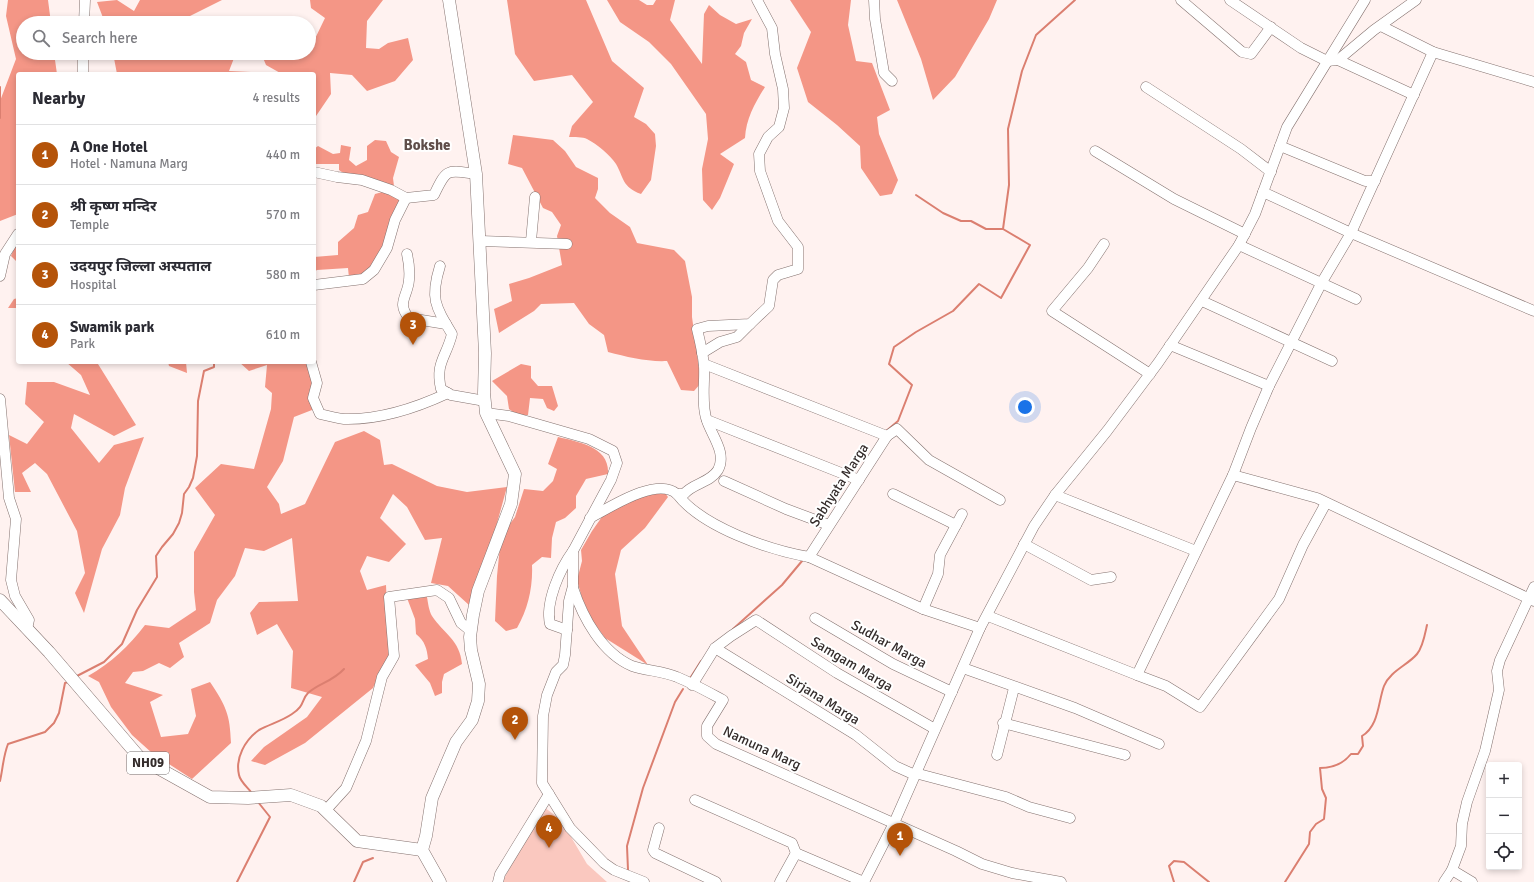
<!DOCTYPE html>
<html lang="en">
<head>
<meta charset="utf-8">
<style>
  body { margin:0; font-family:Signika,"Noto Sans Devanagari",sans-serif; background:#f7f7f7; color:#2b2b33 }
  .controls { position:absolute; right:12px; bottom:12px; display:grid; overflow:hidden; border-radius:4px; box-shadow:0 2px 6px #0003 }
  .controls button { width:36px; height:36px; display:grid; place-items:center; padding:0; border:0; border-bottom:1px solid #e1e1e2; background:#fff; color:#2b2b33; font:20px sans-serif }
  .you { position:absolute; left:1025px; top:407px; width:14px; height:14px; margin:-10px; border:3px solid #fff; border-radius:50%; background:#1a73e8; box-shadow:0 0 0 6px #1a73e833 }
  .badge { display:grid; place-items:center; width:26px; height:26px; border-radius:50%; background:#b45309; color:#fff; font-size:13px; font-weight:700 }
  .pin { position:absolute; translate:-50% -33px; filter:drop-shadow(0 1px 2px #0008) }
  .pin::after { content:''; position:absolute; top:21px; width:14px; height:12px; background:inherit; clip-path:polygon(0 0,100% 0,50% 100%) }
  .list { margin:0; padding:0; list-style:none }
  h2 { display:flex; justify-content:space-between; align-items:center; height:52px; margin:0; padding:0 16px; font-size:17px }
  h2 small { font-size:13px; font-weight:400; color:#7c7c81 }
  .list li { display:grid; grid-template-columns:26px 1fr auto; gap:12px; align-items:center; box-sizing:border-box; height:60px; padding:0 16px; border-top:1px solid #e1e1e2 }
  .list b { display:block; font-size:15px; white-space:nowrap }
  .list p { margin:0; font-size:13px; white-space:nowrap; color:#7c7c81 }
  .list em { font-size:13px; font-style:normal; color:#7c7c81 }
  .icon { flex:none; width:22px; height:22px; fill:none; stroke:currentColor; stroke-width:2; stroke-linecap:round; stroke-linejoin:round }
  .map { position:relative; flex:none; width:1534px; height:882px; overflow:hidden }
  .search { position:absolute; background:#fff; box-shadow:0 2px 6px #0003; left:16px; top:16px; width:300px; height:44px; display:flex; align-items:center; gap:10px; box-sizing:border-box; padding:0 14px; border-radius:22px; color:#7c7c81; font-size:15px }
  .panel { position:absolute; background:#fff; box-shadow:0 2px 6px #0003; left:16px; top:72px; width:300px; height:292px; border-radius:4px }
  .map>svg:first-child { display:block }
  .green { fill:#fac8bf }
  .forest { fill:#f49686 }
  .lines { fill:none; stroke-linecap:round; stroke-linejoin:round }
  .stream { stroke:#db7f70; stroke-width:2 }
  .minor-casing { stroke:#84726f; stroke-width:11 }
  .major-casing { stroke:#84726f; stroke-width:13 }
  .minor { stroke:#fff; stroke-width:10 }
  .major { stroke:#fff; stroke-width:12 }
  .labels { text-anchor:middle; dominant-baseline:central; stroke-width:4; stroke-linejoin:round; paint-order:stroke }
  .shield { fill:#fff; stroke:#716b6b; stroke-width:1 }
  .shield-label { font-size:13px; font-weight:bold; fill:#342c2b }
  .street-label { font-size:14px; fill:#342c2b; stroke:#fff }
  .neighbourhood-label { font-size:15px; font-weight:bold; fill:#5e4e4a; stroke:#fff }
</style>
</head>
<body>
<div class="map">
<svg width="1534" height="882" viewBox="0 0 1534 882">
  <rect width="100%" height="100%" fill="#fff2f0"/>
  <polygon class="green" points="544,807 561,820 587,864 607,882 502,882"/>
  <g class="forest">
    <polygon points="8,0 48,0 51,23 23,23 23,53 54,53 57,74 18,74 18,214 0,221 0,101 16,59 6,16"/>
    <polygon points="117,0 134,11 140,0 222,0 176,23 105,23 97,2"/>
    <polygon points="310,0 383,0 367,21 366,48 379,49 388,43 408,38 413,60 395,81 367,91 352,75 330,73 331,94 314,119 314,74 282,74 266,65 261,53 309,53 309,47 311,47 325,18 311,8"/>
    <path d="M 507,0 L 586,0 L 612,61 L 644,88 L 634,117 L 646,124 L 655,134 L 656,146 L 651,180 L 641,194 C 622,187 624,178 616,164 C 610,155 597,144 587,139 C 583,137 574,137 569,137 L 572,126 L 593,102 L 572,75 L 534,81 L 515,54 Z"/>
    <path d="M 607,0 L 639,0 L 647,5 L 653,5 L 656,0 L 675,0 L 670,20 L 702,64 L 704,14 L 709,5 L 720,15 L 736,24 L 752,19 L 744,33 L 741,46 L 735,54 L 746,62 L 751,80 L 765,87 C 755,103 746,119 745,138 L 720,154 L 734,164 L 720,198 L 712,210 L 703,200 L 702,169 L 708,139 L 706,114 L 671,64 L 649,42 L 620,22 Z"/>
    <polygon points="790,0 851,0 848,25 856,61 872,63 890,110 877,117 879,134 898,180 892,194 880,196 861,168 860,146 837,125 808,102 797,68 811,32"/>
    <polygon points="897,0 997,0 989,19 955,77 933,100 921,59"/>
    <polygon points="113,53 236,53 229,71 251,72 253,74 117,74"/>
    <path d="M 513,135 L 553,140 L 565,151 L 576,167 L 598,178 L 598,189 L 595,198 L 610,213 L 630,227 L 637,243 L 674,250 L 685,261 L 692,297 L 692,317 L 701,383 L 694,391 L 681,390 L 667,361 C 648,362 627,357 608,352 L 604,335 L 589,324 L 574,303 L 541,304 L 534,311 L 499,333 L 494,309 L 512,301 L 509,284 L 529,278 L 562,265 L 557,236 L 561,225 L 552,212 L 543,208 L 522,168 L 508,164 Z"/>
    <polygon points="375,140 386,141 391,152 399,157 393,178 394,186 346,175 339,170 339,164 314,164 314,149 318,146 333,154 340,153 341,145 351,147 349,160 356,166 367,160 367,146"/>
    <polygon points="386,191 400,198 386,244 367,273 349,278 348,268 317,270 314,272 314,257 338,255 338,242 354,228 358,215 368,212 375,194"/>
    <polygon points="18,239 18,263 11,256"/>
    <polygon points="18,298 18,308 8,308 14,299"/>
    <polygon points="66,362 99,362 98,364 136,425 114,436 74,414 71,428 99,463 114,445 144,437 125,488 120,515 102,549 84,613 75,593 85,573 77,531 47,474 35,463 22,473 31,492 15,492 9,435 27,444 44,422 25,404 27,382 54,382 90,395 81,375"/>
    <polygon points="168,362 186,362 187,373 169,366"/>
    <path d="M 239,362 L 306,362 L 308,364 L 316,385 L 312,410 L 294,417 L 283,461 L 267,487 L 279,504 L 281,514 L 305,504 L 335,442 L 364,431 L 380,440 L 384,465 L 392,464 L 437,486 L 467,492 L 507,487 L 494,534 L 469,605 L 448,586 L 431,583 L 442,538 L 425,540 L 407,507 L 393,494 L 380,518 L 406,544 L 389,562 L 367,556 L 360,571 L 367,590 L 386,585 L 389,655 L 373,688 L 305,743 L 265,765 L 251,761 L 264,747 L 307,717 L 322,697 L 291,688 L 293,651 L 277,624 L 257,635 L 250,613 L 259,602 L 298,601 L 292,538 L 264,551 L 245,548 L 235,576 L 217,600 L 210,623 L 179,643 L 184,657 L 170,668 L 159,663 L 143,671 L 133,672 L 125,683 L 163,695 L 150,702 L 161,737 L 188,734 L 196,716 L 191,689 L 210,682 C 226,706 230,714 231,743 L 192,779 L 152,753 L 132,735 L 111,707 L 99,682 L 88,676 C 111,663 129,646 145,625 L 169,628 L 196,610 L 194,592 L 194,552 L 215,515 L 195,488 L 221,464 L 254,469 L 271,409 L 272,393 L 265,387 L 267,365 L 249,371 Z"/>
    <polygon points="521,364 531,366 531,378 538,386 552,386 558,406 554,411 547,408 543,399 530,398 528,415 517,415 509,409 507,396 492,381"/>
    <path d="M 558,437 C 579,442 610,447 608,474 L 586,479 L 576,496 L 576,508 L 565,518 L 556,522 L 552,538 L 551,558 L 542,557 L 532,565 C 533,587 528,609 517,628 L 506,631 L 495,621 L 497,576 L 500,546 L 509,525 L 515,517 L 524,489 L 543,491 L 553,481 L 557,469 L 548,464 Z"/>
    <polygon points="665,493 668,497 645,528 621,550 615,574 622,626 648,665 605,638 592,620 582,598 577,580 582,561 581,550 592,531 604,514 643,495"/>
    <path d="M 427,597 C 428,603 429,611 432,616 C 444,634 460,640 462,664 L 444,674 L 442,682 L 442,693 L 435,696 L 430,683 L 415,665 L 428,659 C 427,649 425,641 416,634 L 415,619 L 407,598 Z"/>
  </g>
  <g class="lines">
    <g class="stream">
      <polyline points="0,87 0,118"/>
      <polyline points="916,195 943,213 961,221 971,221 986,229 1003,229"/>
      <polyline points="885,432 898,421 912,385 889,364 894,347 916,332 953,311 979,284 1001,298 1030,245 1003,229 1009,185 1008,129 1022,71 1036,35 1075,0"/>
      <polyline points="733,629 782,585 802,561"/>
      <polyline points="75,677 104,662 122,644 137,610 157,577 156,556 162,547 173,534 179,523 182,513 184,494 189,487 193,478 197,456 198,401 204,371 214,367 214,362"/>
      <polyline points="689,680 701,661"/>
      <path d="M 0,781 C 3,768 3,757 8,744 L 45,732 L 54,723 L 59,713 L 65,683 L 68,682"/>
      <path d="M 251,792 C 247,787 240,781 239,775 C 235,758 245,740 259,730 C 270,724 282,721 292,714 C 305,706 301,700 308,693 C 319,683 332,682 344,669"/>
      <polyline points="628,870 627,846 643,788 675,702 683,689"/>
      <polyline points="237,882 270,817 258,802"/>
      <polyline points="354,882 363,862 373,858"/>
      <polyline points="1174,882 1169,866 1174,861 1184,862 1209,882"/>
      <path d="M 1285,882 L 1309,844 L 1310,832 L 1316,824 L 1324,819 L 1326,798 L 1322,789 L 1320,768 C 1333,768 1343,764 1351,754 L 1358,754 L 1363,746 L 1362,736 C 1379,726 1378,702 1384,686 C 1390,671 1408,665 1417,654 C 1423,647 1425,634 1427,625"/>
    </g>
    <g class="minor-casing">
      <g id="minor">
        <polyline points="874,0 875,19 884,73 892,81"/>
        <polyline points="1181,0 1242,52 1251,54 1271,27"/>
        <polyline points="1230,0 1301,48 1327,61 1338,60 1374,30 1416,0"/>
        <polyline points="84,23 85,0"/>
        <polyline points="1381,26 1433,52 1534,82"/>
        <polyline points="1338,60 1414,95"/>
        <polyline points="83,74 83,53"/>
        <polyline points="1146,87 1241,149 1271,172"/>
        <polyline points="1280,146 1365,181 1375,181"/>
        <polyline points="1095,151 1174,199 1245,234"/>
        <path d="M 314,172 L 337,177 L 362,180 L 391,190 L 406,198 L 434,195 C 447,167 448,170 476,174"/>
        <polyline points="1263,192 1351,233 1534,311"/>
        <polyline points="481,241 567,244"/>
        <polyline points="531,241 535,197"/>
        <polyline points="1104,244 1088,268 1052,311 1150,374"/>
        <polyline points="1239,245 1356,299"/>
        <path d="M 407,254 C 409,263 410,271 409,280 C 408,296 396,303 409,318 L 446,324"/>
        <path d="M 440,266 C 430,298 435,306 452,334 C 446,358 435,363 441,389 L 451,395 L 485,401"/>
        <polyline points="0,276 5,254 18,234"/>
        <polyline points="314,285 363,279 374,270 387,248 395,220 406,198"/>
        <polyline points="1202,301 1332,361"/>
        <polyline points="1170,345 1269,386"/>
        <polyline points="702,353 720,342 737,337 750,324"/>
        <path d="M 311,362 L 317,383 L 313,398 L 320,414 C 328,416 336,418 344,419 C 380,420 416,408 448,393"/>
        <polyline points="704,364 887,436 809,557 923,609 980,628"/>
        <polyline points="0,399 9,498 16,519 11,580 15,596 29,620 27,629"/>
        <polyline points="486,413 509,416 589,439 613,451 617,463 611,480 573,551 573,586 569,601 565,655 563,665 556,672 547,695 543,716 542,783 570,828 604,863 614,870 644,882"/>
        <polyline points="707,420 859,480"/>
        <polyline points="887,436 897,429 929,460 1000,500"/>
        <polyline points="1233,475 1317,498 1534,601"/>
        <polyline points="724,481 786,509 829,525"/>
        <path d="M 677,494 C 702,527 769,550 809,557"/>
        <polyline points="893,494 956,525"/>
        <polyline points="1055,495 1196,551"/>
        <path d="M 590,518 C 609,508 657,476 677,494 L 684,494 C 693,483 710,483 718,470 C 727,453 712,436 707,421 C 701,404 705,383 704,366 C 703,354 700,341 697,329 L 708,326 L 750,324 L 769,306 L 773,280 L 778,275 L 798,269 L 798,247 L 778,221 L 760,171 L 759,154 L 768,137 L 779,127 L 784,108 L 783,89 L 775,54 L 772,28 L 757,0"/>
        <polyline points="1024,544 1091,580 1111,577"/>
        <path d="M 573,588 C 583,618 602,653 632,666 C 647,671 663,671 677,677 C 692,683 708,692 723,700 L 707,726 L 707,736 L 716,744 L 956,851 L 982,864 L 1012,873 L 1061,882"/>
        <polyline points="923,609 938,574 940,555 962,514"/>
        <polyline points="988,616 1137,675 1233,475 1251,428 1269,386 1322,282 1351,233 1433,52"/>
        <polyline points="815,618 893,664 952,692"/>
        <path d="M 567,630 L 550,624 C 545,602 560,569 573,551"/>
        <polyline points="715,648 856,735 895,766 915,775"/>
        <polyline points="963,668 1075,708 1159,744"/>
        <polyline points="1137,675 1166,686 1200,707 1279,599 1303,545 1326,503"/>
        <polyline points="692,685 715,648 731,636 756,620 837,673 935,729"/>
        <polyline points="1003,723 1125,755"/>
        <polyline points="997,755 1014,688"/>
        <polyline points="915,773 1006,797 1029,807 1070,818"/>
        <polyline points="695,800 792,843 796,853"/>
        <polyline points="326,810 346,788 366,741 382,677 394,656 389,597 437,590 449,598 461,623 471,631"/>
        <polyline points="659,828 653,850 655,853 716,882"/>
        <polyline points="1452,870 1472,882"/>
        <polyline points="498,882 500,874 549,794"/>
        <polyline points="780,882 796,853 864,882"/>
        <polyline points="864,882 894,823 980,628 1034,526 1055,495 1107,431 1158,363 1239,245 1255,214 1287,127 1365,0"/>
        <polyline points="1444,882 1452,870 1461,846 1462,824 1467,802 1485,751 1499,690 1497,671 1500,660 1534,587"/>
      </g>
    </g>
    <g class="major-casing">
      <g id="major">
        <polyline points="0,600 49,652 140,758 210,797 248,798 291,795 321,806 357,841 422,850"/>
        <polyline points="440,882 422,850 426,836 432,798 456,742 472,720 478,701 479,684 471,650 470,637 473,615 478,591 511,504 515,474 486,413 484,393 485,353 476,174 449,0"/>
      </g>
    </g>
    <use href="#minor" class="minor"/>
    <use href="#major" class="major"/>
  </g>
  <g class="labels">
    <rect class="shield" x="127" y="752" width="42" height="22" rx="3"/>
    <g class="shield-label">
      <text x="148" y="763">NH09</text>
    </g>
    <g class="street-label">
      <text transform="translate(839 485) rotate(-57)">Sabhyata Marga</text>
      <text transform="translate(889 644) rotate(29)">Sudhar Marga</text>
      <text transform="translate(852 664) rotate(31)">Samgam Marga</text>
      <text transform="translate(823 699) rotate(32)">Sirjana Marga</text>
      <text transform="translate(762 748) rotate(25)">Namuna Marg</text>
    </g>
    <g class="neighbourhood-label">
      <text x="427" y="145">Bokshe</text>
    </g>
  </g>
</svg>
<div class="controls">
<button>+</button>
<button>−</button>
<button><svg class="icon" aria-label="locate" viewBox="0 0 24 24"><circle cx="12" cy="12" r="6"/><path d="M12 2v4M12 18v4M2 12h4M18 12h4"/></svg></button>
</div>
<div class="you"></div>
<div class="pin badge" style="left:900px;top:856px">1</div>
<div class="pin badge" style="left:515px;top:740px">2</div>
<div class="pin badge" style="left:413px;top:345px">3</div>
<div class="pin badge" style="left:549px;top:848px">4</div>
<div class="search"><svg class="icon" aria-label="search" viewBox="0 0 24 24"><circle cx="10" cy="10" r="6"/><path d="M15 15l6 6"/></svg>Search here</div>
<section class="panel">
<h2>Nearby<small>4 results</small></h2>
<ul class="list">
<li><span class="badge">1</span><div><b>A One Hotel</b><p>Hotel · Namuna Marg</p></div><em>440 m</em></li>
<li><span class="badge">2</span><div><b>श्री कृष्ण मन्दिर</b><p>Temple</p></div><em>570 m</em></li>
<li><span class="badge">3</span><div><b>उदयपुर जिल्ला अस्पताल</b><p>Hospital</p></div><em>580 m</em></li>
<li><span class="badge">4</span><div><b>Swamik park</b><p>Park</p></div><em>610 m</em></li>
</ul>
</section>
</div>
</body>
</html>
